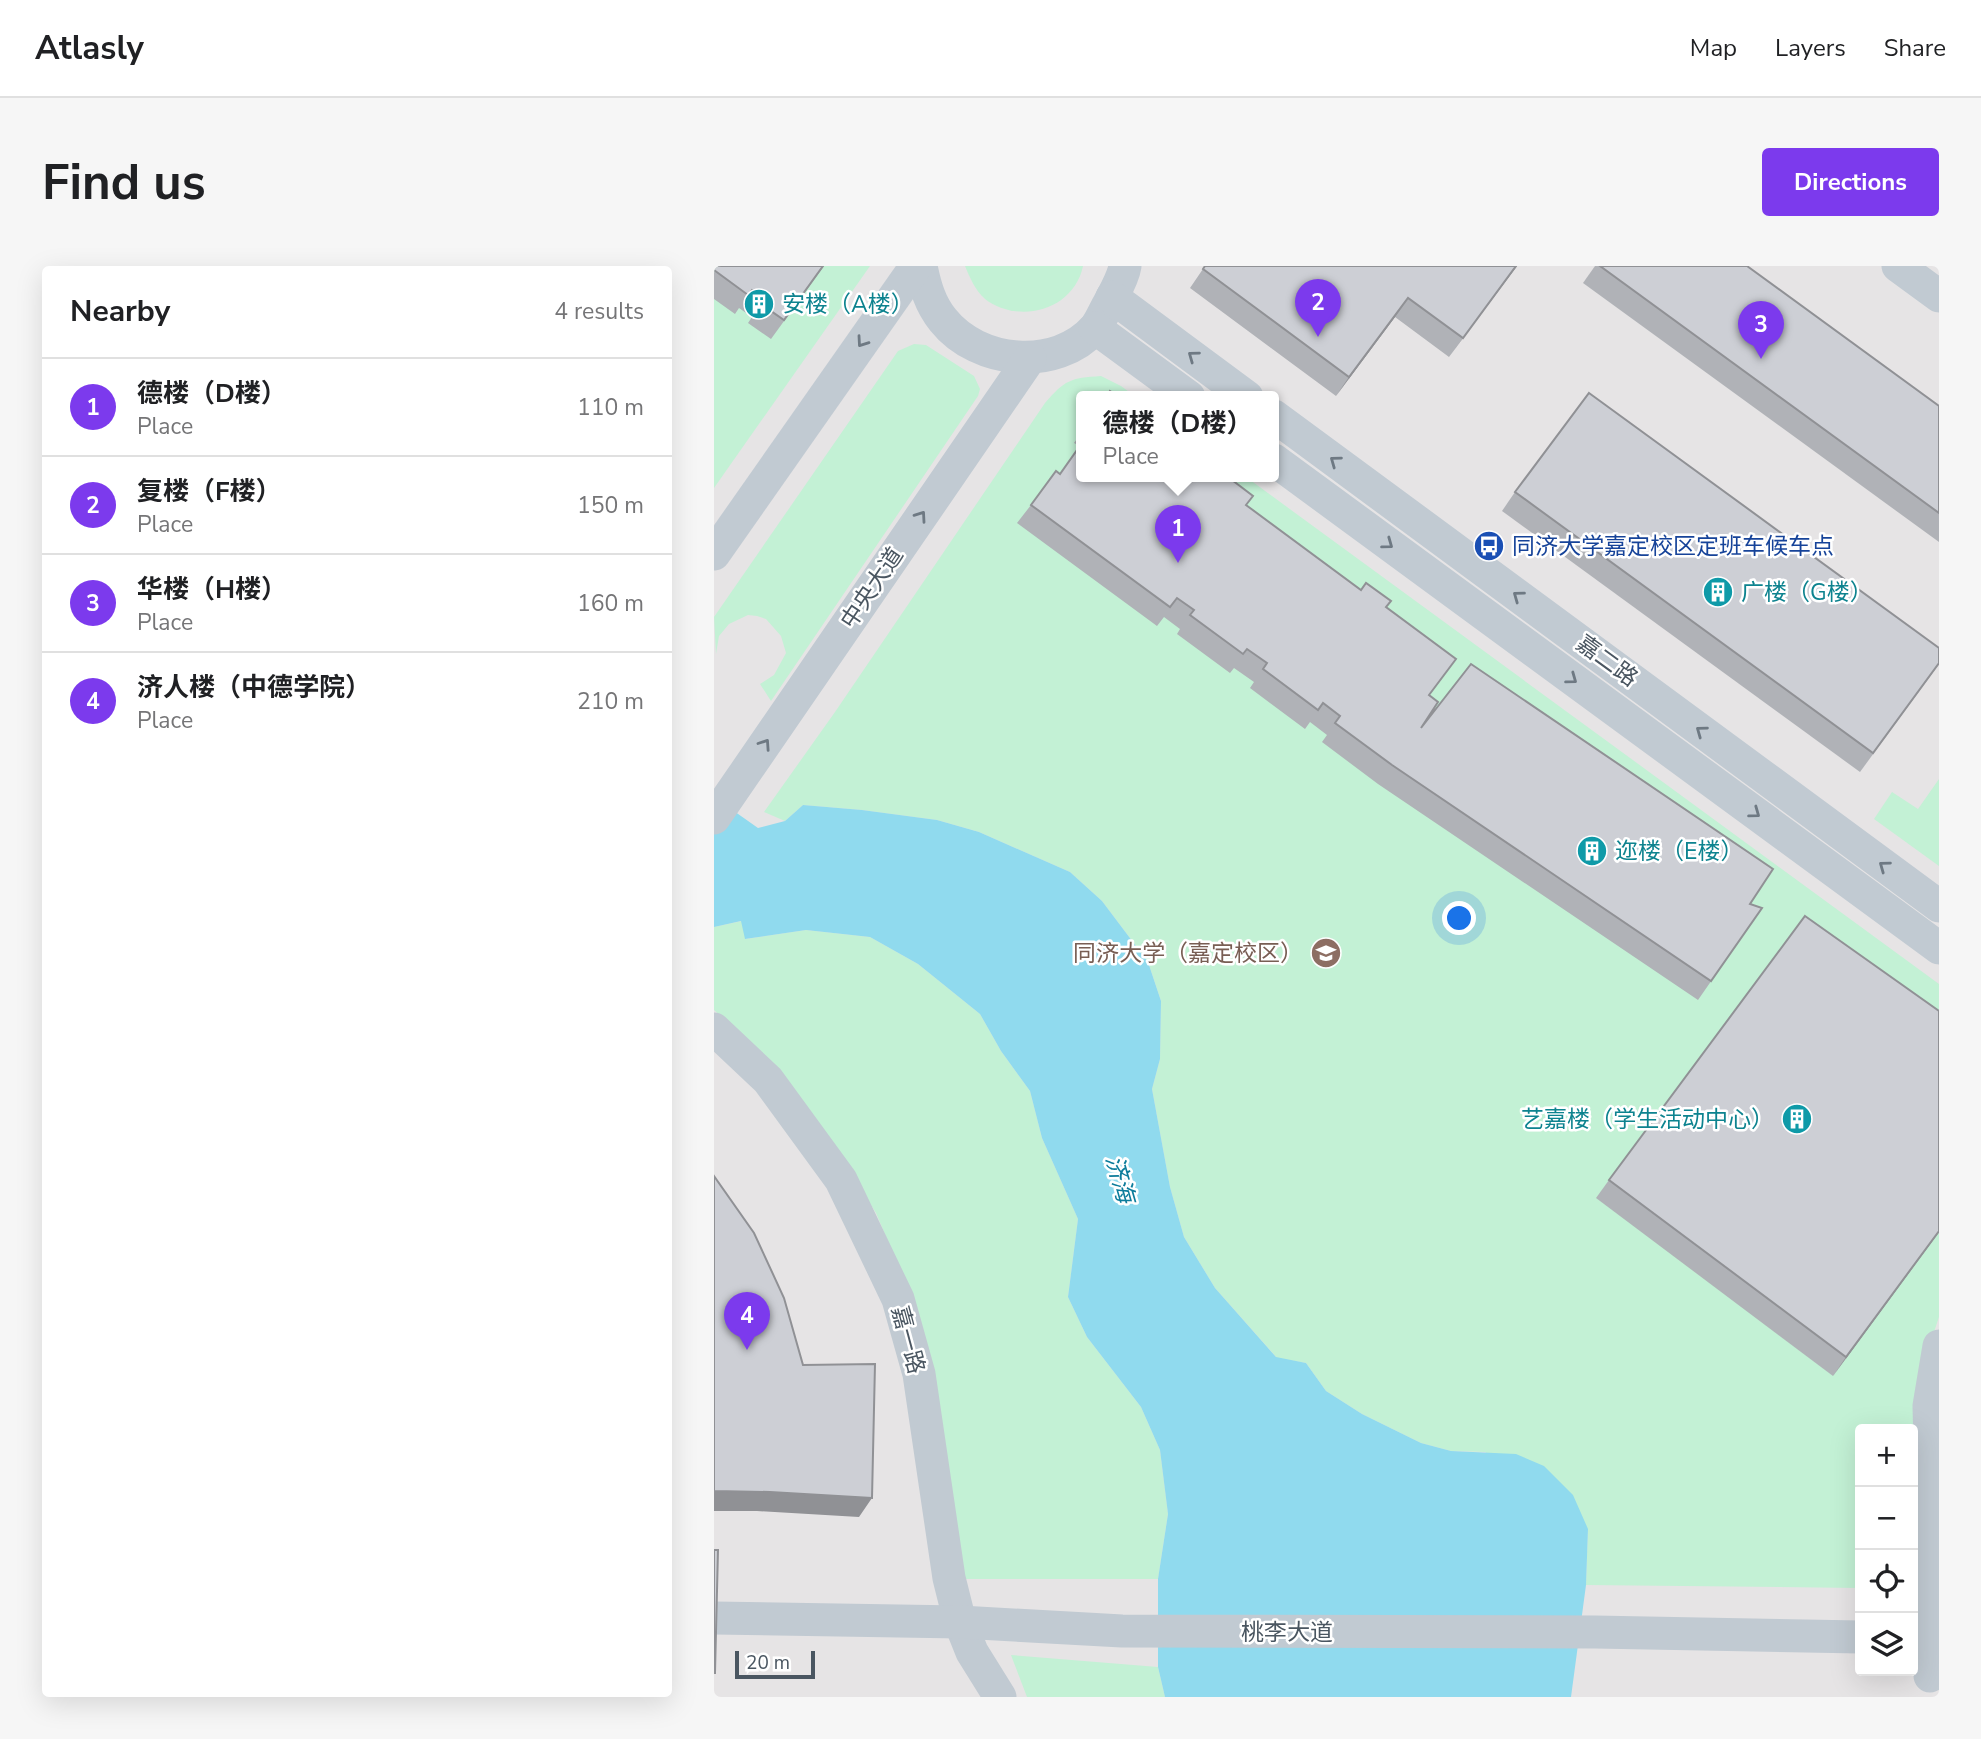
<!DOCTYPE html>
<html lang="en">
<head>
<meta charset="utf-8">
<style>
  body { margin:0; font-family:"Nunito Sans","Noto Sans SC",sans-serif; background:#f6f6f6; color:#202124 }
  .controls { position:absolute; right:21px; bottom:21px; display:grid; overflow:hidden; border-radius:7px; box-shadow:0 7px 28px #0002 }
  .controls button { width:63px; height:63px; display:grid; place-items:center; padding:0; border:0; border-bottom:2px solid #e0e0e0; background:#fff; color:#202124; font:35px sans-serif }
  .scale { position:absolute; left:21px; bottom:18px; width:80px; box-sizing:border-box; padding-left:7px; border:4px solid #4a5661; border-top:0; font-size:19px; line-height:24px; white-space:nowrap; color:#4a5661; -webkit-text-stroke:5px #fff; paint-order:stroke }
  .you { position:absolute; left:746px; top:653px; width:24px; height:24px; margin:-18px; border:5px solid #fff; border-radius:50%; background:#1a73e8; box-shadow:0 0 0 10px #1a73e833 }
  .badge { display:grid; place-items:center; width:46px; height:46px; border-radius:50%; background:#7c3aed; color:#fff; font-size:23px; font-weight:700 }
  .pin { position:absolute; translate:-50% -58px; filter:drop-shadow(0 2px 4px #0008) }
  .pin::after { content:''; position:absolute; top:37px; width:24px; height:21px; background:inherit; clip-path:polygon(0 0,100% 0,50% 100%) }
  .popup { position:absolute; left:362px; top:125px; width:203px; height:91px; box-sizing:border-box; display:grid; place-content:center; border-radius:7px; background:#fff; filter:drop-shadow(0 2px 5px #0005); font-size:23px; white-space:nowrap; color:#757577 }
  .popup b { font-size:26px; color:#202124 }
  .popup::after { content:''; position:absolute; left:50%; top:100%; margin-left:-14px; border:14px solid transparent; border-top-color:#fff }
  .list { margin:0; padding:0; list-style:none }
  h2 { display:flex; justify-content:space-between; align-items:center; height:91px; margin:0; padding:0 28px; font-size:30px }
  h2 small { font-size:23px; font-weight:400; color:#757577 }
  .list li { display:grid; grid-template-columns:46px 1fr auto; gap:21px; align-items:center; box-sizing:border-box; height:98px; padding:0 28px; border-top:2px solid #e0e0e0 }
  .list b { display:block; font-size:26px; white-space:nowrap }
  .list p { margin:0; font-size:23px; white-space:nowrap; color:#757577 }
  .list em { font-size:23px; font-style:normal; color:#757577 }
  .icon { flex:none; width:38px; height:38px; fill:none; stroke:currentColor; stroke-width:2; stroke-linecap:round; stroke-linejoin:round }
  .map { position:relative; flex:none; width:1225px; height:1431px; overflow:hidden; border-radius:7px }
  header { display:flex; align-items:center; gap:42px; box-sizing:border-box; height:98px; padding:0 35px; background:#fff; border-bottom:2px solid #e0e0e0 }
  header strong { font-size:33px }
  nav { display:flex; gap:38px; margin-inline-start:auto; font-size:24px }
  .intro { display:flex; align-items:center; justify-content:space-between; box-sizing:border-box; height:168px; padding:0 42px }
  h1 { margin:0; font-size:49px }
  .button { padding:18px 32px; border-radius:7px; background:#7c3aed; color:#fff; font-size:24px; font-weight:700 }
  main { display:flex; gap:42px; padding:0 42px }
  aside { flex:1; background:#fff; border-radius:7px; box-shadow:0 7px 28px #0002 }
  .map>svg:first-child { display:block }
  .education { fill:#e6e4e5; fill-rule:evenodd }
  .green { fill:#c3f1d5 }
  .water { fill:#90daee }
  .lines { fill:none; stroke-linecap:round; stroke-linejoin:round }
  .minor { stroke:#c1cad2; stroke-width:33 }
  .wall { fill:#b0b2b7 }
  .shaded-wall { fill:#909195 }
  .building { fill:#cdcfd5; stroke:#909195; stroke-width:2 }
  .oneway { stroke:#6e7983 }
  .labels { text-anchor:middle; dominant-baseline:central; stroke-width:5; stroke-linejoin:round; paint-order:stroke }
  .culture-label { font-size:23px; fill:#0d838f; stroke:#fff; text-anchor:start }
  .transit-label { font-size:23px; fill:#164399; stroke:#fff; text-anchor:start }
  .street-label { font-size:23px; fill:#4a5661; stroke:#fff }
  .education-label { font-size:23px; fill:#785e54; stroke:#fff; text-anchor:end }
  .water-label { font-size:24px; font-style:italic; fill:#0c7c9b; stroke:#fff }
</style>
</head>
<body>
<header>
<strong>Atlasly</strong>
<nav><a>Map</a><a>Layers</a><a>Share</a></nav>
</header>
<div class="intro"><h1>Find us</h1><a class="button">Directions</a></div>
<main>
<aside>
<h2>Nearby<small>4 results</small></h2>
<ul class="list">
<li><span class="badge">1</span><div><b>德楼（D楼）</b><p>Place</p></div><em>110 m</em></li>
<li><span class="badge">2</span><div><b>复楼（F楼）</b><p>Place</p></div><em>150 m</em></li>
<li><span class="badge">3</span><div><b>华楼（H楼）</b><p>Place</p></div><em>160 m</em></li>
<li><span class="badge">4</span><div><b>济人楼（中德学院）</b><p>Place</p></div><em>210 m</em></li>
</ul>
</aside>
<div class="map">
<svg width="1225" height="1431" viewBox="0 0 1225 1431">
  <rect width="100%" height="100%" fill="#f5f3f3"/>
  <path class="education" d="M 0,0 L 1225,0 L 1225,1431 L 0,1431 ZM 368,131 L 560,131 L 560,211 L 368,211 ZM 1146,1163 L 1199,1163 L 1199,1405 L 1146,1405 Z"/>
  <g class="green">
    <polygon points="0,0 156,0 0,222"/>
    <path d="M 251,0 L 369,0 C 360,44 305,59 271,33 C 261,24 256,12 251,0 Z"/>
    <polygon points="200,78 212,79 260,110 266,123 264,130 57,435 46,418 60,409 72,387 67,370 52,353 43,350 34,349 15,358 5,370 2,388 0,351 184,85"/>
    <path d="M 387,110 L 407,120 L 422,131 L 368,131 L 368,211 L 532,211 L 1225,718 L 1225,1051 L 1219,1069 L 1209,1323 L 1199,1323 L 1199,1163 L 1146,1163 L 1146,1322 L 872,1319 L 874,1263 L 771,1186 L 737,1185 L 707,1177 L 648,1148 L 612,1125 L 592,1097 L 563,1092 L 501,1022 L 470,971 L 456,921 L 438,823 L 446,793 L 447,735 L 434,696 L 388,635 L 356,606 L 265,566 L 223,554 L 148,544 L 89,539 L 71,555 L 50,546 L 121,446 L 331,137 C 351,114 356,112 387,110 Z"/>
    <polygon points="1225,513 1225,600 1160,553 1178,526 1204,543"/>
    <polygon points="28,655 32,673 92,664 156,671 204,698 266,748 287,785 316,825 328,872 364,953 354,1031 373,1071 427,1141 446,1184 454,1248 444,1313 251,1313 199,1035 162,947 111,867 40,781 0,744 0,661"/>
    <polygon points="297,1389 444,1401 451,1431 313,1431"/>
  </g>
  <polygon class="water" points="0,531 44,562 71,555 89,539 148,544 223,554 265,566 356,606 388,635 434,696 447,735 446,793 438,823 456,921 470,971 501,1022 562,1091 592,1097 612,1125 648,1148 707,1177 737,1185 802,1188 830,1200 859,1229 874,1263 872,1319 857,1431 451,1431 444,1401 444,1313 454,1248 446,1184 427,1141 373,1071 354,1031 364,953 328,872 316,825 287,785 266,748 204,698 156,671 92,664 31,673 27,655 0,661"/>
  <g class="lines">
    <g class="minor">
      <path d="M 207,0 C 211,20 216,38 229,54 C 264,98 342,106 381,62 C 386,56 390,46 394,39 C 400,27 409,13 411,0"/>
      <polyline points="1184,0 1225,30"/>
      <polyline points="398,31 533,131"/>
      <polyline points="381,62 475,131"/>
      <polyline points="560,150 1225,640"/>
      <polyline points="560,194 1225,682"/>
      <polyline points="0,288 202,0"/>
      <polyline points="0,552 316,92"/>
      <polyline points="0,763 54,814 127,914 184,1033 205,1108 235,1312 246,1356 258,1386 286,1431"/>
      <polyline points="0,1352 246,1356 408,1365 881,1366 1146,1371"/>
      <polyline points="1216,1410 1218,1262 1215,1140 1225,1080"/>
    </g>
  </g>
  <g class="wall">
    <polygon points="0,0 110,0 57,73 34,57 38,51 25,42 21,48 0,33"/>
    <polygon points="491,0 803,0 735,91 681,51 622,130 476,22"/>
    <polygon points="881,0 1033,0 1225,140 1225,276 869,17"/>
    <polygon points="368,166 368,211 532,239 672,342 715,429 707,462 1036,638 1048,642 984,734 664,518 608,476 613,469 596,456 591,463 536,422 540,416 520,402 516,407 463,368 466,363 450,351 443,360 303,257 317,239 346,208 366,180 360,177"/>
    <polygon points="801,226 1225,398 1146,506 788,245"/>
    <polygon points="1225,745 1225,966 1119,1110 882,932 895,914"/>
  </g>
  <g class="shaded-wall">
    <polygon points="802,0 803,0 735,91 749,72"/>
    <polygon points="694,32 681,51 622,130 635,111"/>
    <polygon points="1225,965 1225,966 1119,1110 1132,1091"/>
    <polygon points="0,1225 56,1226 158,1232 145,1251 43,1245 0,1245"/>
  </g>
  <g class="building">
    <polygon points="0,0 109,0 70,54 47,38 51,33 38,24 34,29 0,4"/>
    <polygon points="491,0 802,0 749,72 694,32 635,111 489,3"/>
    <polygon points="886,0 1033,0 1225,140 1225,247"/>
    <polygon points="396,125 405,131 392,131"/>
    <polygon points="875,127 1225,382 1225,397 1159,487 801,226"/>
    <polygon points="368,177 368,211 514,211 539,230 532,239 647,324 652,317 677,335 672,341 742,393 715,429 724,436 707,462 757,398 1059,603 1036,638 1048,642 997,715 678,499 621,457 626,450 609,437 604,444 549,403 553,397 533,383 529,388 476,349 480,344 463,332 456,341 317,239 342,205 346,208"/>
    <polygon points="1091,650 1225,745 1225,965 1132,1091 895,914"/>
    <polygon points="0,910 40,967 70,1032 89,1099 161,1098 158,1232 56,1226 0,1225"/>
    <polygon points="0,1284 4,1284 1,1407 0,1407"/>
  </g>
  <defs><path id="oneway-chevron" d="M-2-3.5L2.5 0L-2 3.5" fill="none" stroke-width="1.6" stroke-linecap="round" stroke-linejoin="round" transform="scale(1.75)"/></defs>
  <g class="oneway">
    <use href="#oneway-chevron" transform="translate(148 76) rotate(125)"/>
    <use href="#oneway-chevron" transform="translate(479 90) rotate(-144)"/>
    <use href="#oneway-chevron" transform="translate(621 195) rotate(-144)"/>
    <use href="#oneway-chevron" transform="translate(207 250) rotate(-55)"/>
    <use href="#oneway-chevron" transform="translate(674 278) rotate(36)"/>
    <use href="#oneway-chevron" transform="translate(804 330) rotate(-144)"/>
    <use href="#oneway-chevron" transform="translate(858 413) rotate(36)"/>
    <use href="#oneway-chevron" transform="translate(987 465) rotate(-144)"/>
    <use href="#oneway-chevron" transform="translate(51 478) rotate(-56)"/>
    <use href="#oneway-chevron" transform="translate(1041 547) rotate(36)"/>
    <use href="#oneway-chevron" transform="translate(1170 600) rotate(-144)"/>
  </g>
  <defs>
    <g id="building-disc" transform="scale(1.575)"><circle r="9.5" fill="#0f9aa8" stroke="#fff"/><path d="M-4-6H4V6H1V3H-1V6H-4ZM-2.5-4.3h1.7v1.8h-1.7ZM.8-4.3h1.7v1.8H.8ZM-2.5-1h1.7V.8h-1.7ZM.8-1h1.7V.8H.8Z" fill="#fff"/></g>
    <g id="bus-disc" transform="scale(1.575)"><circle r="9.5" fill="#1a4fb4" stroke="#fff"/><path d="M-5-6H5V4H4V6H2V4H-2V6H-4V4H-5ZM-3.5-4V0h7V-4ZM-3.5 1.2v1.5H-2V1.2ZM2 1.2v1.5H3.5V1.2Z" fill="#fff"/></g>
    <g id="university-disc" transform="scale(1.575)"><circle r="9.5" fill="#8d6e63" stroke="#fff"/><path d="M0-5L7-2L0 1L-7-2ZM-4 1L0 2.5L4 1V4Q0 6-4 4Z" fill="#fff"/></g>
  </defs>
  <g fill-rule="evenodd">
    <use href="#building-disc" x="45" y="38"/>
    <use href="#bus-disc" x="775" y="280"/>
    <use href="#building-disc" x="1004" y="326"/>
    <use href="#building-disc" x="878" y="585"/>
    <use href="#university-disc" x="612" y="687"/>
    <use href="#building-disc" x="1083" y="853"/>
  </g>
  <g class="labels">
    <g class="culture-label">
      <text x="68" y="38">安楼（A楼）</text>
      <text x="1027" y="326">广楼（G楼）</text>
      <text x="901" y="585">迩楼（E楼）</text>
      <text x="1060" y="853" text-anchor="end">艺嘉楼（学生活动中心）</text>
    </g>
    <g class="transit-label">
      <text x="798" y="280">同济大学嘉定校区定班车候车点</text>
    </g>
    <g class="street-label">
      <text transform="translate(158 322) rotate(-56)">中央大道</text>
      <text transform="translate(893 395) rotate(36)">嘉二路</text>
      <text transform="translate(194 1074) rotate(75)">嘉一路</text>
      <text x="573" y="1366">桃李大道</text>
    </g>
    <g class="education-label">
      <text x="589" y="687">同济大学（嘉定校区）</text>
    </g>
    <g class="water-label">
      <text transform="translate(406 913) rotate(74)">济海</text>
    </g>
  </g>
</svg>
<div class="controls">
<button>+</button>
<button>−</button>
<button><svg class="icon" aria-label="locate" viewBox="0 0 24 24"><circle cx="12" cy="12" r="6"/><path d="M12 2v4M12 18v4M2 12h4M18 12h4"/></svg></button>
<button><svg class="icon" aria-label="layers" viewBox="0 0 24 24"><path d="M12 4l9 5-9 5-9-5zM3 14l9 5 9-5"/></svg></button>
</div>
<div class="scale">20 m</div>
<div class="you"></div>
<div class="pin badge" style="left:464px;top:297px">1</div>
<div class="popup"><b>德楼（D楼）</b>Place</div>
<div class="pin badge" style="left:604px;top:71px">2</div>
<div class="pin badge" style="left:1047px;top:93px">3</div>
<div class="pin badge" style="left:33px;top:1084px">4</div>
</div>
</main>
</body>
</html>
